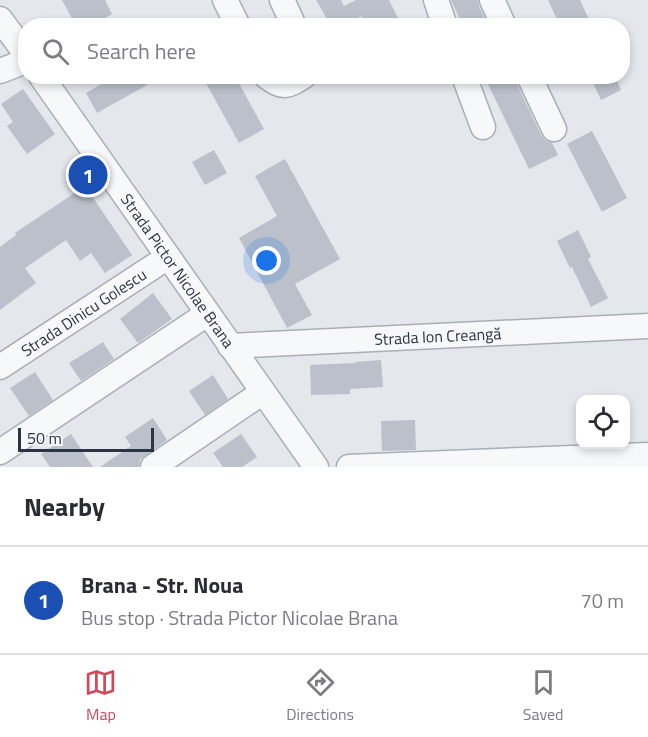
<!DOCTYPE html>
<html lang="en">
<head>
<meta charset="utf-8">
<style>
  body { margin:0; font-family:"Titillium Web",sans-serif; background:#f2f2f3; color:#2b2b33 }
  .controls { position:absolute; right:18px; bottom:18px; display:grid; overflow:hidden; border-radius:12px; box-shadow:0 3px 9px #0003 }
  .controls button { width:54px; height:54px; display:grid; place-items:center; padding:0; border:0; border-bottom:2px solid #e1e1e2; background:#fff; color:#2b2b33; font:30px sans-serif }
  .scale { position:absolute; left:18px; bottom:15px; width:136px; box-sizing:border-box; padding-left:6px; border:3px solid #2b3445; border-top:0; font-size:16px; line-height:21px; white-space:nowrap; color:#2b3445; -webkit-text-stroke:4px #f4f6f9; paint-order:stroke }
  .you { position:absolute; left:267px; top:261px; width:21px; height:21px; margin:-15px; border:4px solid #fff; border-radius:50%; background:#1a73e8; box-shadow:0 0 0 9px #1a73e833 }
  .badge { display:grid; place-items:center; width:39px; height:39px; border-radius:50%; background:#d1495b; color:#fff; font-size:20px; font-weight:700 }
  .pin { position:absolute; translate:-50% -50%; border:3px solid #fff; box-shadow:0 2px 6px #0006 }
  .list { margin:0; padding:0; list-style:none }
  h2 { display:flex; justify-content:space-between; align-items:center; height:78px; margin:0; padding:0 24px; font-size:26px }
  h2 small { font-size:20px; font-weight:400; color:#7c7c81 }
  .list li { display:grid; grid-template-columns:39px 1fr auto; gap:18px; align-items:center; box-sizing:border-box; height:108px; padding:0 24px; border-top:2px solid #e1e1e2 }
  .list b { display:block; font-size:22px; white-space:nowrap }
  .list p { margin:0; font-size:20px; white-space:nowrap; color:#7c7c81 }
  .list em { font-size:20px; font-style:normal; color:#7c7c81 }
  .icon { flex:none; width:33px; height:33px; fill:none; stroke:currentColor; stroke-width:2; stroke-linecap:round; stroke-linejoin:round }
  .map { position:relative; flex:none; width:648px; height:467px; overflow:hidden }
  .search { position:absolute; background:#fff; box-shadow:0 3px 9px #0003; left:18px; right:18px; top:18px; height:66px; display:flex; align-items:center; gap:15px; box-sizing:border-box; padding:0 21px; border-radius:24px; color:#7c7c81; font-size:22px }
  .sheet { height:186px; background:#fff }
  nav { display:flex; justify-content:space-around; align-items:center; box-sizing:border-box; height:84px; border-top:2px solid #e1e1e2; background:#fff; font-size:16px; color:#7c7c81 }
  nav a { display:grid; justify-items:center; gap:3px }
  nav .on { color:#d1495b }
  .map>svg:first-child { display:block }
  .building { fill:#bbc0ca }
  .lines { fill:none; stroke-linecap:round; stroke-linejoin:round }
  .minor-casing { stroke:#a9aeb7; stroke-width:27 }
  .minor { stroke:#f7f8fa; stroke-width:24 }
  .labels { text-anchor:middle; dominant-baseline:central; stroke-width:6; stroke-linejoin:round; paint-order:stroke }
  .street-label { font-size:16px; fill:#2b3445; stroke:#f4f6f9 }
</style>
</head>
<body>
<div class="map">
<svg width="648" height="467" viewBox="0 0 648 467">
  <rect width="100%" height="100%" fill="#e4e7ec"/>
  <g class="building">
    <polygon points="62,0 105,0 112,14 92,26 76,26"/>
    <polygon points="316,0 341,0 344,6 356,0 389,0 402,26 366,26 361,16 345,26 331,26"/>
    <polygon points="451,0 478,0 479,6 488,26 463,26"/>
    <polygon points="548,0 580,0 592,26 560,26"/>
    <polygon points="115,76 163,76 97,113 86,93"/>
    <polygon points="202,76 235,76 264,129 239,143"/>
    <polygon points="484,76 515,76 516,82 541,135 545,140 552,143 558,155 529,169"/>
    <polygon points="590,76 615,76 621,90 601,100"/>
    <polygon points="23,89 55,134 27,154 7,126 13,122 1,104"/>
    <polygon points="592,131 627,198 602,212 567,144"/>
    <polygon points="214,150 227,173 205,185 192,162"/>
    <polygon points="285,159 340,259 295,284 312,315 287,328 239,238 277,216 255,176"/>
    <polygon points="85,186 132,255 105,273 91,253 80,261 66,240 25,268 36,283 0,310 0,247 16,235 15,233"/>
    <polygon points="578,230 591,257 588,259 608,298 591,307 572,267 570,268 557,241"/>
    <polygon points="153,293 172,319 138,343 120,319"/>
    <polygon points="103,342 114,359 81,381 69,363"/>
    <polygon points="381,360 383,387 350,389 350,394 311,395 310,365 355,363 355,362"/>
    <polygon points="35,372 53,400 29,416 10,388"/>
    <polygon points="213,375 228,399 205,415 189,391"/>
    <polygon points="153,418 167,440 145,456 140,460 139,467 100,467 131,446 125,437"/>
    <polygon points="415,420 416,450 382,451 381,421"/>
    <polygon points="71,434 93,467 50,467 41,454"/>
    <polygon points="241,434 257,457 242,467 223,467 213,453"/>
  </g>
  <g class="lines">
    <g class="minor-casing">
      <g id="minor">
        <polyline points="225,0 238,26"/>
        <polyline points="282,0 294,26"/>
        <polyline points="436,0 445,26"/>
        <polyline points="492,0 504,26"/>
        <polyline points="0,19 26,54"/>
        <polyline points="0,71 26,61"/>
        <path id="s1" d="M 41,76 L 316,467"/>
        <path d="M 266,76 C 283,89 287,87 304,76"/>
        <polyline points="464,76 483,127"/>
        <polyline points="529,76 554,129"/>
        <path id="s2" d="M 230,346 L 648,326"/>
        <path id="s3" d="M 0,367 L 168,257"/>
        <polyline points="0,452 207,314"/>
        <polyline points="153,467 263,392"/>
        <polyline points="349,467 648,455"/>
      </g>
    </g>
    <use href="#minor" class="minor"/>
  </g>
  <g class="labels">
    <g class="street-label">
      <text stroke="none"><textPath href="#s1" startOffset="238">Strada Pictor Nicolae Brana</textPath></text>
      <text stroke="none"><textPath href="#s3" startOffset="100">Strada Dinicu Golescu</textPath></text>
      <text stroke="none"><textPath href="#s2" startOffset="208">Strada Ion Creangă</textPath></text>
    </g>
  </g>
</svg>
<div class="controls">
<button><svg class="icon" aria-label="locate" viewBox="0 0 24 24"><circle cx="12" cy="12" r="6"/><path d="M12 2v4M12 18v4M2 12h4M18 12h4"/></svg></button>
</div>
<div class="scale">50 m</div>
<div class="you"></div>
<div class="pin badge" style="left:88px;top:175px;background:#1a4fb4">1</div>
<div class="search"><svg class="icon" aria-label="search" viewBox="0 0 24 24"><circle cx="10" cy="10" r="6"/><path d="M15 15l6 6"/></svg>Search here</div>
</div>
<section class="sheet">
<h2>Nearby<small></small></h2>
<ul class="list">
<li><span class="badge" style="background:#1a4fb4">1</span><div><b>Brana - Str. Noua</b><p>Bus stop · Strada Pictor Nicolae Brana</p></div><em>70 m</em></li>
</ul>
</section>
<nav>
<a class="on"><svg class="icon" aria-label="map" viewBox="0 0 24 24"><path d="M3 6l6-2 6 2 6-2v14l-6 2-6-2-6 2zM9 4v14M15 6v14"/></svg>Map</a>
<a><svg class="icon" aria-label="directions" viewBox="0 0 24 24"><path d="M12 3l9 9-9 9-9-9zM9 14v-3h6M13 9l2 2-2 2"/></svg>Directions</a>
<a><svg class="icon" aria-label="saved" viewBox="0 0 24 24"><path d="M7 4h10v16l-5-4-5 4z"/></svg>Saved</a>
</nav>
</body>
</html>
